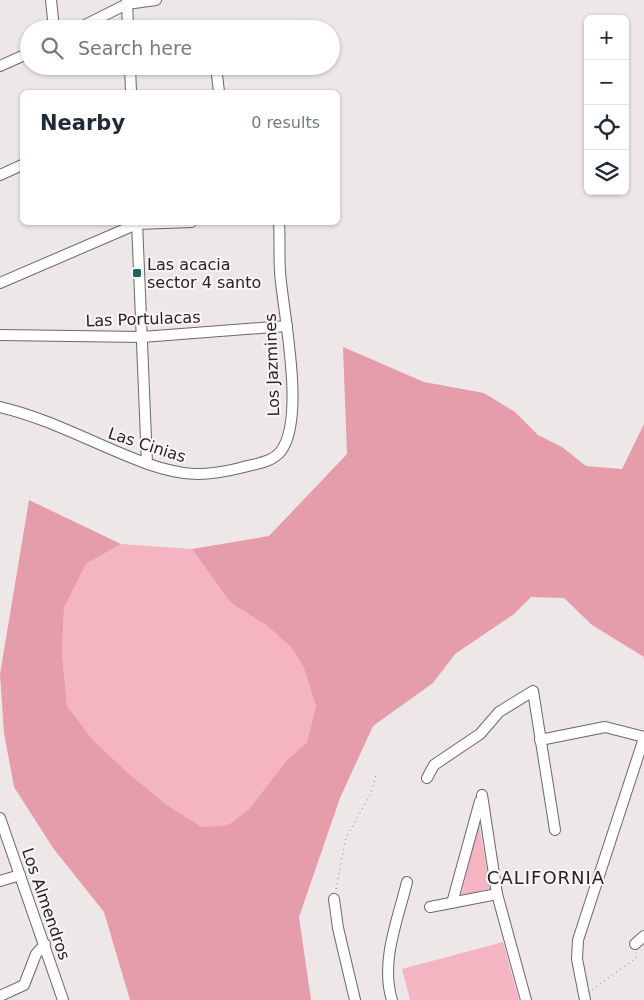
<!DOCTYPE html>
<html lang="en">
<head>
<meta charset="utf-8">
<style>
  body { margin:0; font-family:"DejaVu Sans",sans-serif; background:#f6f6f7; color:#1f2937 }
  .controls { position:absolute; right:15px; top:15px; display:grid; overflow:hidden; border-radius:8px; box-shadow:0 1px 4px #0004 }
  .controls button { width:45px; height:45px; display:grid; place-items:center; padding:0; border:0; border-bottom:1px solid #e0e1e3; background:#fff; color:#1f2937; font:25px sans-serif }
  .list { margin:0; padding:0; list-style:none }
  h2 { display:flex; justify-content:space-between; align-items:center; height:65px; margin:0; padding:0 20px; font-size:21px }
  h2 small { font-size:16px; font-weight:400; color:#747a83 }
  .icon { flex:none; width:28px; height:28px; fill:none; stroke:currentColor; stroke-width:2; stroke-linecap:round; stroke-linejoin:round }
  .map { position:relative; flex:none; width:644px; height:1000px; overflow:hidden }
  .search { position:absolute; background:#fff; box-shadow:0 1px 4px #0004; left:20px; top:20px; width:320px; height:55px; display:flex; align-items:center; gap:12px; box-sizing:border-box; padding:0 18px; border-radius:28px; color:#747a83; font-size:19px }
  .panel { position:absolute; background:#fff; box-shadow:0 1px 4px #0004; left:20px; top:90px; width:320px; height:135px; border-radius:8px }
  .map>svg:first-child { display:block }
  .green { fill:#f4b4c1 }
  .forest { fill:#e59cab }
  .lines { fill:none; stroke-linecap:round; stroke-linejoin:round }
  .minor-casing { stroke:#6d6768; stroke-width:12 }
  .path { stroke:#807c7d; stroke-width:1; stroke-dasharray:1 4; stroke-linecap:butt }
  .minor { stroke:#fff; stroke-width:10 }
  .poi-dot { fill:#196664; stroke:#fcf5f6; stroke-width:2 }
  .labels { text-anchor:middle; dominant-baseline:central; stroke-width:4; stroke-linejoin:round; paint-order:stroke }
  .poi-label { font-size:16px; fill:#262324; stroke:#fcf5f6; text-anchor:start }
  .street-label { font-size:16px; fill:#262324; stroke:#fcf5f6 }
  .neighbourhood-label { font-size:18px; letter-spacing:1px; fill:#262324; stroke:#fcf5f6 }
</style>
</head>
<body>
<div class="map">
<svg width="644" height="1000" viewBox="0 0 644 1000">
  <rect width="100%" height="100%" fill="#eee7e8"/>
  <g class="green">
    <polygon points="121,544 192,549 231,603 266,625 290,646 303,666 316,706 307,742 287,760 249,809 228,825 202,827 167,805 127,772 93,740 67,706 62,653 64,608 86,564"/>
    <polygon points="479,823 490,889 461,895"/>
    <polygon points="503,942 519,1000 410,1000 402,969"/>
  </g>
  <polygon class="forest" points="343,347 424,382 484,393 515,412 538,435 562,447 586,466 622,469 644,424 644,657 592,625 564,598 531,597 514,614 455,654 433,683 373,726 340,798 299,917 311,1000 130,1000 104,912 53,848 14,787 4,733 0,674 29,500 121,544 86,564 64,608 62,653 67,706 93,740 127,772 167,805 202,827 228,825 249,809 287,760 307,742 316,706 303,666 290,646 266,625 231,603 192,549 269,536 347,454"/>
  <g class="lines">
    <g class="minor-casing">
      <g id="minor">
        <polyline points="51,0 54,29"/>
        <polyline points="127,0 128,29"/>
        <polyline points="77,29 127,4 156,0"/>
        <polyline points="0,66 29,53"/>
        <polyline points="130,66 131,92"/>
        <polyline points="216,66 219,92"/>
        <polyline points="0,175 22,165"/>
        <polyline points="137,222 147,463"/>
        <polyline points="0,283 137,224 191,222"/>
        <polyline points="0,335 142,337 287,326"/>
        <path d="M 0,407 C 52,419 98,446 148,464 C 183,476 204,477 240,468 C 253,464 272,463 281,451 C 306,417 283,313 280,272 C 279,255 280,239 279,222"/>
        <polyline points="540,740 605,727 644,737"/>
        <polyline points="427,778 434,765 480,734 499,712 533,691 555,830"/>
        <polyline points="482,795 497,894 526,1000"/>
        <polyline points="0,818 63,1000"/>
        <polyline points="0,881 20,875"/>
        <polyline points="334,899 338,928 355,1000"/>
        <polyline points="452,903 480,801"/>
        <polyline points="430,907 497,894"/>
        <polyline points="635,944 644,936"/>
        <polyline points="0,996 24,985 36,954 45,944"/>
        <path d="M 392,1000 C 380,962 398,919 407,882"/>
        <polyline points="585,1000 577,959 578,940 644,738"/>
      </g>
    </g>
    <g class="path">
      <polyline points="336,889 346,838 371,793 376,775"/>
      <polyline points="592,990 636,958 636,952"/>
    </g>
    <use href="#minor" class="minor"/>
  </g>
  <rect class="poi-dot" x="132" y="268" width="10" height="10" rx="2.5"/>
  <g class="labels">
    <g class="poi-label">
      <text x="147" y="264">Las acacia<tspan x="147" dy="18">sector 4 santo</tspan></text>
    </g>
    <g class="street-label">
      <text transform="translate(143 319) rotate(-2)">Las Portulacas</text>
      <text transform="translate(272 365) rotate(-92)">Los Jazmines</text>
      <text transform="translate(147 445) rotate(18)">Las Cinias</text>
      <text transform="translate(46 904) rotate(71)">Los Almendros</text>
    </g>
    <g class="neighbourhood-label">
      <text x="546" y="877">CALIFORNIA</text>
    </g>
  </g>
</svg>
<div class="controls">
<button>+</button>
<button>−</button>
<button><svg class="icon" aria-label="locate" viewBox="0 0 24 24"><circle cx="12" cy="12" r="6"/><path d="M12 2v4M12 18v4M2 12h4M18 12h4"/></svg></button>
<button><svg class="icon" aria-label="layers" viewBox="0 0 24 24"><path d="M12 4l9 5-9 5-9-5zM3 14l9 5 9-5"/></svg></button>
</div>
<div class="search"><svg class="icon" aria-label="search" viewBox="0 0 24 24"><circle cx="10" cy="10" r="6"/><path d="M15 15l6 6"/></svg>Search here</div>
<section class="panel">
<h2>Nearby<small>0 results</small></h2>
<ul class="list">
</ul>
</section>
</div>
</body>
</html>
